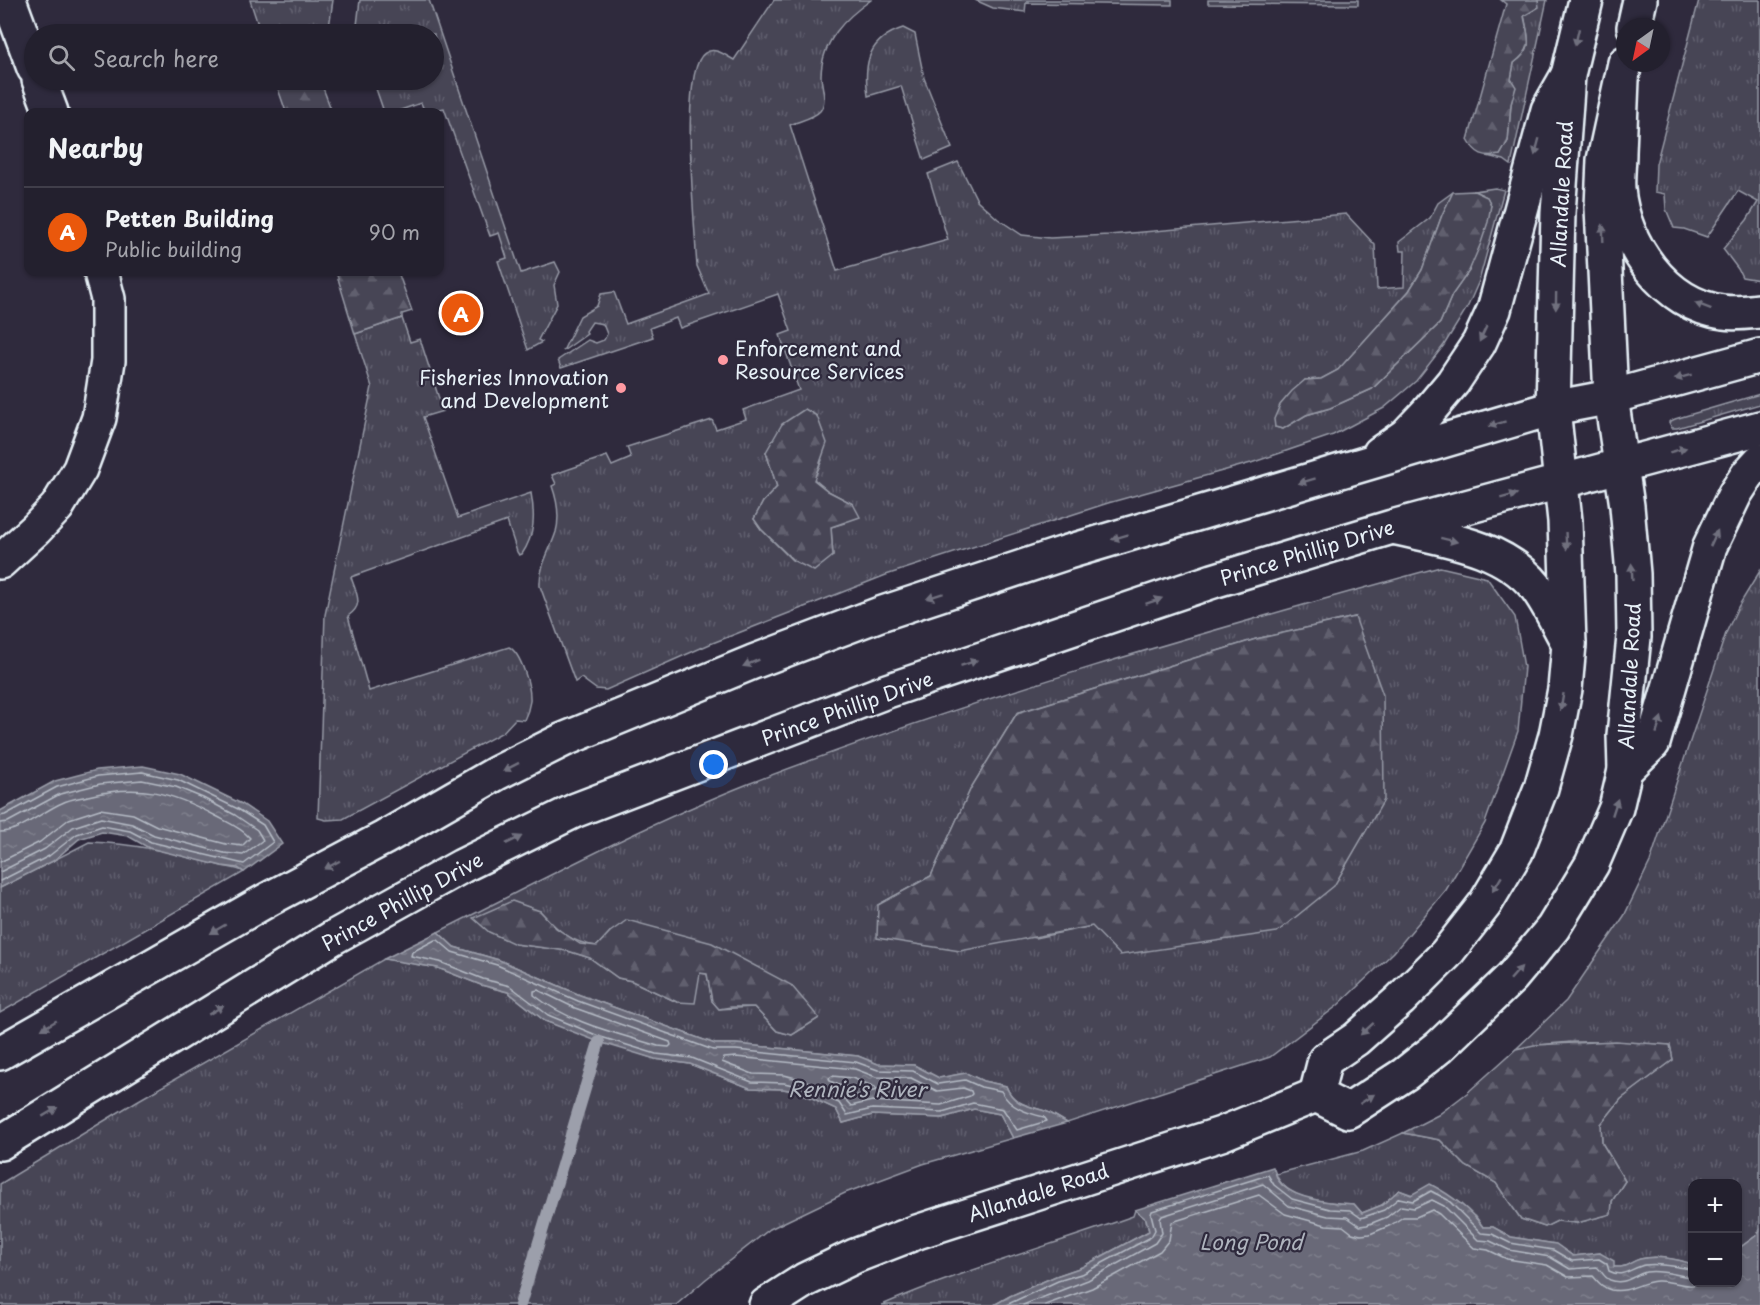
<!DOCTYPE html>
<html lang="en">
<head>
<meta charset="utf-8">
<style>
  body { margin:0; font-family:"Playpen Sans",sans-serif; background:#2f2d3a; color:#f1f3f6 }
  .controls { position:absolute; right:18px; bottom:18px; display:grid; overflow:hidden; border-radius:12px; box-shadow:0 2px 4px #0004 }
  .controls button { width:54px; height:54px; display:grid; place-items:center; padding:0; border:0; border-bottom:2px solid #403e4a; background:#23202e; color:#f1f3f6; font:30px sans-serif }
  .compass { position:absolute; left:1616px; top:18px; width:54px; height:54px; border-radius:50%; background:#23202e; box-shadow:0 2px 4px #0004; rotate:213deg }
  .you { position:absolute; left:714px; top:765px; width:21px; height:21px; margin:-15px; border:4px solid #fff; border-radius:50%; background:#1a73e8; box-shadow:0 0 0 9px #1a73e833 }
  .badge { display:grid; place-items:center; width:39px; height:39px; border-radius:50%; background:#ea580c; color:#fff; font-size:20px; font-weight:700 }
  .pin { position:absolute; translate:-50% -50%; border:3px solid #fff; box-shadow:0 2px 6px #0006 }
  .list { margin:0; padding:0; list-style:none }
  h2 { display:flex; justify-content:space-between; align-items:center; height:78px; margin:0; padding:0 24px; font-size:26px }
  h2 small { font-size:20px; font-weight:400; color:#a3a3aa }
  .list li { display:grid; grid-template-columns:39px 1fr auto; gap:18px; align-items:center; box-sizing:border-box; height:90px; padding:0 24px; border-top:2px solid #403e4a }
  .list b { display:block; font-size:22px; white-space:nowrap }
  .list p { margin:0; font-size:20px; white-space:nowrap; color:#a3a3aa }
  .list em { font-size:20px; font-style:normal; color:#a3a3aa }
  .icon { flex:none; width:33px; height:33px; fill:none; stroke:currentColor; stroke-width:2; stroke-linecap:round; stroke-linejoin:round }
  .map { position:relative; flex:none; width:1760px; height:1305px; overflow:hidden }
  .search { position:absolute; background:#23202e; box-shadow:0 2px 4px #0004; left:24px; top:24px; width:420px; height:66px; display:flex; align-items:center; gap:15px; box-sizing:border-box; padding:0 21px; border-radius:33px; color:#a3a3aa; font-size:22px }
  .panel { position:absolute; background:#23202e; box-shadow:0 2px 4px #0004; left:24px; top:108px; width:420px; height:168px; border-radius:12px }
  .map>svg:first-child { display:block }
  .grass { fill:url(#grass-tufts); stroke:#979aa6; stroke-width:1.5; fill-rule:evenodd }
  .forest { fill:url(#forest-firs); stroke:#979aa6; stroke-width:1.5 }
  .water { fill:url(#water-ripples); stroke:#9c9fab; stroke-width:1.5 }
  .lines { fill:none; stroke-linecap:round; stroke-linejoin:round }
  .shore { stroke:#b5bbc5; stroke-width:1.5 }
  .stream { stroke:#9c9fab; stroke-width:12 }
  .street-casing { stroke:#e8f1f8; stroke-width:38 }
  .secondary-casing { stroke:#e8f1f8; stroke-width:38 }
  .primary-casing { stroke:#e8f1f8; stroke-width:38 }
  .street { stroke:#2f2a3d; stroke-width:33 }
  .secondary { stroke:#2f2a3d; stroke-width:33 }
  .primary { stroke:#2f2a3d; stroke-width:33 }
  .oneway { fill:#70707e }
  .poi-dot { fill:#ff9aa2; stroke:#2f2a3d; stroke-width:2 }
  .labels { text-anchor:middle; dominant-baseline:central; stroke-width:4.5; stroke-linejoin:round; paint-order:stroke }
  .street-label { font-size:20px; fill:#e8f1f8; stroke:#2f2a3d }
  .poi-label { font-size:20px; fill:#e8f1f8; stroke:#2f2a3d; text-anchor:start }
  .water-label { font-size:21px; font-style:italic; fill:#afb4be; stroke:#2f2a3d }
</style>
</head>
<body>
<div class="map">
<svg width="1760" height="1305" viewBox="0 0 1760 1305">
  <defs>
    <pattern id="grass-tufts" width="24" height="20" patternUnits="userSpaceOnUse" patternTransform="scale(1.5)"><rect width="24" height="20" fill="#464455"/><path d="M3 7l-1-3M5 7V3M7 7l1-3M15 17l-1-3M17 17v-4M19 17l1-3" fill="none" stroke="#615f6e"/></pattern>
    <pattern id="forest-firs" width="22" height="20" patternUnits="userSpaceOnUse" patternTransform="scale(1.5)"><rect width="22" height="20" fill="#464455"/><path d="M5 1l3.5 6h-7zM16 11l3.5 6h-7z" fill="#615f6e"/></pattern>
    <pattern id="water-ripples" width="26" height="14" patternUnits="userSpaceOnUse" patternTransform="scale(1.5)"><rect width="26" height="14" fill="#696978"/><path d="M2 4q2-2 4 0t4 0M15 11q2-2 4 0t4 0" fill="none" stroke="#7e7f8c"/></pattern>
  </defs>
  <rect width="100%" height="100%" fill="#2f2a3d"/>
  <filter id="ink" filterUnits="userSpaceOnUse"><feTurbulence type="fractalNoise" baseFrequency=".0167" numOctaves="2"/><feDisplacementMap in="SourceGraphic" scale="12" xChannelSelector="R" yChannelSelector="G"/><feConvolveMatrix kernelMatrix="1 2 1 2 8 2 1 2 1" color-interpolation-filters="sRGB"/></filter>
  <g filter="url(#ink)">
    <g class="grass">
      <polygon points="250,0 333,0 328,34 261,34"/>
      <polygon points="360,0 429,0 521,273 555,262 560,272 554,285 557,304 538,340 542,342 528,350 498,261 507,258 499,233 490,236 444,108 425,112 421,103 395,112 384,112 373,80 434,80 434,34 356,34"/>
      <path d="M 774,0 L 871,0 C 845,18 822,41 821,75 C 821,86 828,101 820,111 C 814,118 799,121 790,125 L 837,271 L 948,240 L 928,174 L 958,162 L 977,200 L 998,219 L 1022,235 L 1050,238 L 1109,235 L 1346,214 L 1375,245 L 1377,289 L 1404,287 L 1405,251 L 1400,251 L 1399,242 L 1430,218 L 1438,203 L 1453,192 L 1442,215 L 1422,270 L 1409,291 L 1338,370 L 1321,379 L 1305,380 L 1275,427 L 1283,429 L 1306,415 L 1330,408 L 1372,389 L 1440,323 L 1452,295 L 1469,271 L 1491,205 L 1487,197 L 1474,191 L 1495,188 L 1504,190 L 1479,281 L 1468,306 L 1444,345 L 1416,381 L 1384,408 L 1333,435 L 1251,463 L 1108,503 L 886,575 L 710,644 L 606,690 L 596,689 L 581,678 L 575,682 L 540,586 C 539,566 550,551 556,532 C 560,517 557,500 552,486 L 556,484 L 552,475 L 607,456 L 612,466 L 631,458 L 627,447 L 712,420 L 716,429 L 746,419 L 743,410 L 799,390 L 780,335 L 791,331 L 778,294 L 680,328 L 676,318 L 650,328 L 653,337 L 561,368 L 558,360 L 588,340 L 596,343 L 604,340 L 607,334 L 603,324 L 592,322 L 586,331 L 587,334 L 563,351 L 580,316 L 597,306 L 601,294 L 614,292 L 626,324 L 709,294 L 697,266 L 696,253 C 695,220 679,69 705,53 C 715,46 726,56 734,60 ZM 766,452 L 822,460 L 814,479 L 828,491 L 853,504 L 845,523 L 831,527 L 833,556 L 793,561 L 761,529 L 754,519 L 763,502 L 777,487 Z"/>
      <polygon points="975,0 1172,0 1172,5 1026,3 1025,12 993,8"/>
      <polygon points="1208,0 1358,0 1358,5 1208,4"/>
      <path d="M 1538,0 L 1547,0 L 1511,165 L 1504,160 L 1487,156 L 1500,155 L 1508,141 L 1511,104 L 1515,87 L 1511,79 L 1514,63 C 1535,48 1528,38 1524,15 L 1538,7 Z"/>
      <polygon points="1699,0 1760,0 1760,280 1742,277 1738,269 1723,249 1747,220 1758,202 1738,191 1707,237 1684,229 1674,228 1666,209 1665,194 1655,192 1656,164"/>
      <path d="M 903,28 L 915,34 L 924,78 L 952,148 L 924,160 L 901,86 L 868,96 C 863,62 869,39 903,28 Z"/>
      <path d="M 402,318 L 410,342 L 420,339 L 443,411 L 423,417 L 458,518 L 531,493 C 535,515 535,535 522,554 L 519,555 L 517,552 L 507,521 L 351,577 C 356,594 365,604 348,616 L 369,691 L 509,647 C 521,653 531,687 530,701 C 529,708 527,714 524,720 L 515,719 L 503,732 L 343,819 L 326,820 L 318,818 L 325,615 L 372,387 L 355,334 Z"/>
      <polygon points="1760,394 1760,404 1677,428 1672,428 1669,422 1675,419"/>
      <path d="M 1440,567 L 1487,578 L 1515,617 L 1524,667 L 1518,731 L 1485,823 L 1446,890 L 1394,952 L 1337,1006 L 1270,1057 L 1067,1123 C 1060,1119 1053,1114 1045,1111 C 1029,1106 1013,1104 1006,1086 L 983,1081 L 966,1073 L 939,1078 L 914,1065 L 878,1064 L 858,1056 L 736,1044 L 715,1044 L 580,995 L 499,960 L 454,947 L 438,932 C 540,881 642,826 748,784 C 974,697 1207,631 1440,567 ZM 1355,617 L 1092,926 L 1035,938 L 878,905 L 931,876 L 971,788 L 1017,713 L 1256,639 ZM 540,911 C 558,930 570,943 597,946 L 610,932 L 819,1018 L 792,1035 L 777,1031 L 754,1007 L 719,1009 L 712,1001 L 707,974 L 699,973 L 677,1002 L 632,981 L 618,978 L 590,958 L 568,951 L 515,944 Z"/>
      <path d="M 1760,571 L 1760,1230 L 1757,1235 L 1738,1249 L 1738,1184 L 1692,1184 L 1692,1264 C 1678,1259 1656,1255 1640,1259 C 1629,1262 1628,1268 1614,1267 L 1600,1253 L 1573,1256 L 1555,1244 L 1511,1237 L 1493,1227 L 1483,1227 L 1476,1217 L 1399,1190 L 1382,1205 L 1362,1213 L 1354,1204 C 1329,1203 1286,1201 1276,1174 L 1363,1151 L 1403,1133 L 1440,1140 L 1466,1166 L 1496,1183 L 1521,1219 L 1545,1227 L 1557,1221 L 1577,1223 L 1611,1214 L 1612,1201 L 1625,1181 L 1602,1143 L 1601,1124 L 1621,1099 L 1673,1060 L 1670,1045 C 1618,1042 1567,1038 1516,1049 L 1566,1001 L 1624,916 L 1650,862 L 1726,633 L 1738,607 Z"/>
      <path d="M 89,842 C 133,843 175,853 218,865 C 227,868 236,867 244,872 L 0,1013 L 0,888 Z"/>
      <polygon points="384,959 438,968 481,985 508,992 545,1021 655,1059 690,1064 750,1088 783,1089 799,1092 836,1109 843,1123 872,1115 942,1118 974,1109 1000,1114 1013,1138 923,1164 845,1193 770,1229 706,1279 676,1305 0,1305 0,1184 137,1101"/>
      <path d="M 1135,1210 L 1146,1219 L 1149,1231 L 1082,1267 L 1056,1276 L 1010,1296 L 994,1305 L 882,1305 C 963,1270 1050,1246 1133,1216 Z"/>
    </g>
    <g class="forest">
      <path d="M 1501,0 L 1538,0 L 1539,7 L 1524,16 C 1528,39 1535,47 1514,63 L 1511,79 L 1516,87 L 1511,104 L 1508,141 L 1500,155 C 1484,157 1476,155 1468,140 L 1506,4 Z"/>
      <polygon points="275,80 320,80 332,112 286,112"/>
      <polygon points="1474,191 1487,197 1491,205 1488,222 1481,243 1469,271 1452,295 1440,323 1372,389 1330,408 1306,415 1283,429 1275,427 1274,419 1280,405 1292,391 1305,380 1321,379 1338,370 1409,291 1422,270 1442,215 1453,192"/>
      <polygon points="336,272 398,272 412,311 402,314 402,318 355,334"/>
      <polygon points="805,409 817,416 827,443 814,480 828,491 853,504 860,517 831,527 833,556 814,571 794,561 761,529 754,519 763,502 777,487 766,452 782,424"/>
      <polygon points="1355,617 1383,695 1384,800 1334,886 1277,932 1120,955 1092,926 960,951 877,938 878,905 931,876 971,788 1017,713 1256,639"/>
      <polygon points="512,901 540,911 556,928 580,944 597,946 610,932 627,920 712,943 791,985 819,1018 792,1035 777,1031 754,1007 731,1007 719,1009 712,1001 707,974 700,973 695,1003 677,1002 632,981 618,978 590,958 568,951 515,944 489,932 473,918"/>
      <polygon points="1615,1041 1670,1045 1673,1060 1621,1099 1601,1124 1602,1143 1625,1181 1612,1201 1611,1214 1577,1223 1557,1221 1545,1227 1521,1219 1496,1183 1466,1166 1440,1140 1403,1133 1438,1115 1467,1093 1516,1049 1534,1045"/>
    </g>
    <g class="water">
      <polygon points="143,766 180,774 242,804 267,821 282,844 244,872 238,868 222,866 149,848 128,836 102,832 79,839 53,861 0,888 0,811 55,781 97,770"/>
      <path d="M 438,932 L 454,947 L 499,960 L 580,995 L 715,1044 L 736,1044 L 858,1056 L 878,1064 L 914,1065 L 939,1078 L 966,1073 L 983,1081 L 1006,1086 C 1013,1105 1029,1106 1045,1111 C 1053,1114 1060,1119 1067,1123 L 1013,1138 L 1000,1114 L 974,1109 L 942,1118 L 872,1115 L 843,1123 L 836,1109 L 799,1092 L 783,1089 L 750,1088 L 690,1064 L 655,1059 L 599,1042 L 545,1021 L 508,992 L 481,985 L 438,968 L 384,959 Z"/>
      <path d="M 1273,1167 C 1275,1171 1276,1176 1278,1180 C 1291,1200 1332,1203 1354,1204 L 1362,1213 L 1382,1205 L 1399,1190 L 1411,1195 L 1430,1184 C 1451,1195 1469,1208 1483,1227 L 1493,1227 L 1511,1237 L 1556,1244 L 1573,1256 L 1600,1253 L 1614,1261 L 1614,1267 C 1628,1268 1629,1262 1640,1259 C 1656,1255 1677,1259 1692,1264 L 1692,1282 L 1738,1282 L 1738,1249 L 1757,1235 L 1760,1230 L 1760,1305 L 994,1305 L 1010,1296 L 1056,1276 L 1082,1267 L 1149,1231 L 1146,1219 L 1135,1210 Z"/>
    </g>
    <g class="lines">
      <g class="shore">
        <polyline points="0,816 5,815 57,787 98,776 142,772 178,780 238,809 263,825 273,842 244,864 151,842 130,831 102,826 77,834 49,856 0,881"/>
        <polyline points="0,823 8,822 60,794 100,784 142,780 176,787 203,798 235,815 257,830 263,840 243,855 224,853 154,835 132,824 101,818 73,827 45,849 0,872"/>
        <path d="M 0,832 C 20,832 43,811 62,803 C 70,799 80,798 88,796 C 139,783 171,792 216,816 C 227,822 242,828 250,838 L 242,846 L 226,844 L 157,826 L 133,814 L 100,809 L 69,819 L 40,842 L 0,862"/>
        <path d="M 435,940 L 438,940 L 452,952 L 497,965 L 578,1001 L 713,1050 L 736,1050 L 856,1062 L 878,1070 L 913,1071 L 938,1084 L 965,1080 L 981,1087 L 1001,1091 C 1010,1108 1027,1113 1044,1117 L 1047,1121 L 1017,1130 L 1003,1109 L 973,1103 L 942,1112 L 872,1109 L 847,1115 L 839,1103 L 802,1087 L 784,1083 L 752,1082 L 692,1058 L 656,1054 L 601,1037 L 548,1015 L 510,986 L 483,979 L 440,962 L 411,956 L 412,952 Z"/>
        <path d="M 534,991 L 538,990 L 575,1008 L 670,1042 L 671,1045 L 669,1047 L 658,1046 C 616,1033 569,1023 534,995 Z"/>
        <polygon points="736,1057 855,1069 876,1077 911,1078 937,1091 963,1088 971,1091 972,1094 970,1096 941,1105 872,1101 851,1106 843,1097 804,1080 784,1075 753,1074 722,1062 724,1058"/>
        <polygon points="832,1076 852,1078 875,1087 877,1090 855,1096 848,1089 830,1081 829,1078"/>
        <path d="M 1006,1305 L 1058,1281 L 1084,1273 L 1151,1237 L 1155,1230 L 1151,1214 L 1152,1211 L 1268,1175 L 1274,1185 L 1292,1199 L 1330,1209 L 1350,1210 L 1361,1218 L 1384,1210 L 1399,1198 L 1413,1201 L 1431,1191 L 1448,1200 L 1481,1233 L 1492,1234 L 1510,1243 L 1553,1250 L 1572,1261 L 1599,1259 L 1607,1264 L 1609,1271 C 1624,1279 1632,1267 1645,1265 C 1662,1263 1676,1267 1692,1269"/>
        <path d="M 1023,1305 L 1088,1280 L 1155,1243 L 1162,1233 L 1160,1219 L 1162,1216 L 1263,1184 L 1289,1206 L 1328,1216 L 1347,1217 L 1360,1226 L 1367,1225 L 1387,1217 L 1401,1206 L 1414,1208 L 1432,1200 L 1444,1206 L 1478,1240 L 1490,1241 L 1509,1250 L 1550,1257 L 1570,1269 L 1597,1267 C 1602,1271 1603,1277 1610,1280 C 1625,1286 1633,1275 1646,1272 C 1662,1269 1677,1276 1692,1277"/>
        <path d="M 1045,1305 L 1092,1288 L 1160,1251 L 1169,1240 L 1172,1222 L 1259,1195 L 1285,1214 L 1326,1225 L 1343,1226 L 1352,1233 L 1361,1235 L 1370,1234 L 1391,1225 L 1403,1217 L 1416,1217 L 1432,1210 L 1439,1214 L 1474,1248 L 1488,1250 L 1507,1259 L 1547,1265 L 1568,1277 L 1593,1276 C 1598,1282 1603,1288 1611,1290 C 1631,1293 1639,1282 1657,1281 C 1673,1280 1688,1290 1703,1282"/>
      </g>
      <polyline class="stream" points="520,1305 599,1042"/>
      <g class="street-casing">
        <g id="street">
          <polyline points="9,0 34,68"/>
          <polyline points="39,80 51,112"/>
          <polyline points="0,562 36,529 57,507 80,469 99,418 108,361 108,299 101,272"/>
        </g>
      </g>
      <g class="secondary-casing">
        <g id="secondary">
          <polyline points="1634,27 1640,0"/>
          <polyline points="1316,1095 1325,1060 1356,1039 1400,1000 1446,954 1485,904 1516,852 1541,788 1556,735 1565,689 1569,644 1565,521 1553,408 1558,213 1568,75 1586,0"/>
          <polyline points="766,1305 805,1280 855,1256 917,1232 1221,1134 1316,1095 1348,1111 1405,1074 1439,1047 1512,977 1553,928 1592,864 1616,808 1625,770 1624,735 1634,637 1633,574 1627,506 1611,397 1602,207 1604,160 1625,63"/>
        </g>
      </g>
      <g class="primary-casing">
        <g id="primary">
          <path d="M 1622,79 C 1621,104 1620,128 1619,152 C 1619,164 1617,177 1618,189 C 1623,244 1665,305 1723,312 C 1735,314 1748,312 1760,311"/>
          <polyline points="1380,453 1406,435 1427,413 1453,382 1479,343 1494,310 1548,110 1568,75"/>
          <path d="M 1397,528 C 1445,539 1503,546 1536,587 C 1549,604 1558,625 1569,644"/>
          <polyline points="1625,770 1653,743 1710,546 1735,494 1748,474 1760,461"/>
          <polyline points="0,1053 269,899 384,838 497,773 563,740 753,662 880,614 1068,552 1553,408 1611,397 1760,356"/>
          <polyline points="0,1143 334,937 462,866 576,810 887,691 1213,581 1392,527 1760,428"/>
        </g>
      </g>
      <use href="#street" class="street"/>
      <use href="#secondary" class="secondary"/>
      <use href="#primary" class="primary"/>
    </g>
    <defs><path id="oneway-solid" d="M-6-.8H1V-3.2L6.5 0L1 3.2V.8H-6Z" transform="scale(1.5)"/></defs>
    <g class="oneway">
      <use href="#oneway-solid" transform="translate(1577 37) rotate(103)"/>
      <use href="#oneway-solid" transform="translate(1537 147) rotate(105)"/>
      <use href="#oneway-solid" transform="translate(1603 233) rotate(-92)"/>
      <use href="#oneway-solid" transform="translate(1556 301) rotate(91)"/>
      <use href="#oneway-solid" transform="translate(1703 306) rotate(-159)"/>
      <use href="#oneway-solid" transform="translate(1483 334) rotate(115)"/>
      <use href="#oneway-solid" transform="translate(1683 377) rotate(165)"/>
      <use href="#oneway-solid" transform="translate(1497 424) rotate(163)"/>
      <use href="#oneway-solid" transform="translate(1678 450) rotate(-15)"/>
      <use href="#oneway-solid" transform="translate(1307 481) rotate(163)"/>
      <use href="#oneway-solid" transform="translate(1509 496) rotate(-15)"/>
      <use href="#oneway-solid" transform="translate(1120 537) rotate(163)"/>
      <use href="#oneway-solid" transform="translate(1714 538) rotate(-65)"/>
      <use href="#oneway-solid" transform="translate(1449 540) rotate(14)"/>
      <use href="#oneway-solid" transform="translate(1566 541) rotate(87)"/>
      <use href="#oneway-solid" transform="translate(1632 572) rotate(-93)"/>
      <use href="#oneway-solid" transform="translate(935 596) rotate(162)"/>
      <use href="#oneway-solid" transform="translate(1154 601) rotate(-19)"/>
      <use href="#oneway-solid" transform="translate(751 663) rotate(158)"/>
      <use href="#oneway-solid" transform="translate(969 663) rotate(-19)"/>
      <use href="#oneway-solid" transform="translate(1562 702) rotate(100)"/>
      <use href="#oneway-solid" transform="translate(1659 725) rotate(-73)"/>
      <use href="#oneway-solid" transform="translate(511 767) rotate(153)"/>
      <use href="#oneway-solid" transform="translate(1615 807) rotate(-72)"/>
      <use href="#oneway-solid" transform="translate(514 840) rotate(-26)"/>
      <use href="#oneway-solid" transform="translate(332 865) rotate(152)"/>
      <use href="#oneway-solid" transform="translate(1497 884) rotate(121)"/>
      <use href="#oneway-solid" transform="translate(218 929) rotate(150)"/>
      <use href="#oneway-solid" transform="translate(1516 973) rotate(-49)"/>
      <use href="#oneway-solid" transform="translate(216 1010) rotate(-31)"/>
      <use href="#oneway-solid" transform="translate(49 1025) rotate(150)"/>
      <use href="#oneway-solid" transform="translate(1367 1029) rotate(138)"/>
      <use href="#oneway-solid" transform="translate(1367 1099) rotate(-33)"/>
      <use href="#oneway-solid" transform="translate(50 1112) rotate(-31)"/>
    </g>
  </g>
  <g class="poi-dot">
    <circle cx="723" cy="360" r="6"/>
    <circle cx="621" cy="388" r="6"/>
  </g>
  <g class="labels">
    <g class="street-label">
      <text transform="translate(1561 194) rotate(-87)">Allandale Road</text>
      <text transform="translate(1307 552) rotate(-17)">Prince Phillip Drive</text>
      <text transform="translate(1629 676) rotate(-87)">Allandale Road</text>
      <text transform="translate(847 708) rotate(-20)">Prince Phillip Drive</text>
      <text transform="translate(402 901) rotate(-29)">Prince Phillip Drive</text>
      <text transform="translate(1038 1192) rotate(-18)">Allandale Road</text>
    </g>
    <g class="poi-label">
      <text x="735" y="348">Enforcement and<tspan x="735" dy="23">Resource Services</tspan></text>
      <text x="609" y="377" text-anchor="end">Fisheries Innovation<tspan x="609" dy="23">and Development</tspan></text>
    </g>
    <g class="water-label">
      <text x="857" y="1088">Rennie's River</text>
      <text x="1251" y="1241">Long Pond</text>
    </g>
  </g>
</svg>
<div class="controls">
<button>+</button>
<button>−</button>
</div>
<svg class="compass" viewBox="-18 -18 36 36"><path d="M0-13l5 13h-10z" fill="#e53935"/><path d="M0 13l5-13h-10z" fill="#a3a3aa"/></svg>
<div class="you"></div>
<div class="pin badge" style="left:461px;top:313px">A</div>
<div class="search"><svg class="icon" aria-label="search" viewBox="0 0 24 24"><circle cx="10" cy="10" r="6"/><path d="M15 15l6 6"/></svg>Search here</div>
<section class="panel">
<h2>Nearby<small></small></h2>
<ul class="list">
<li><span class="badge">A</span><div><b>Petten Building</b><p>Public building</p></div><em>90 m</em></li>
</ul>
</section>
</div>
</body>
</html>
